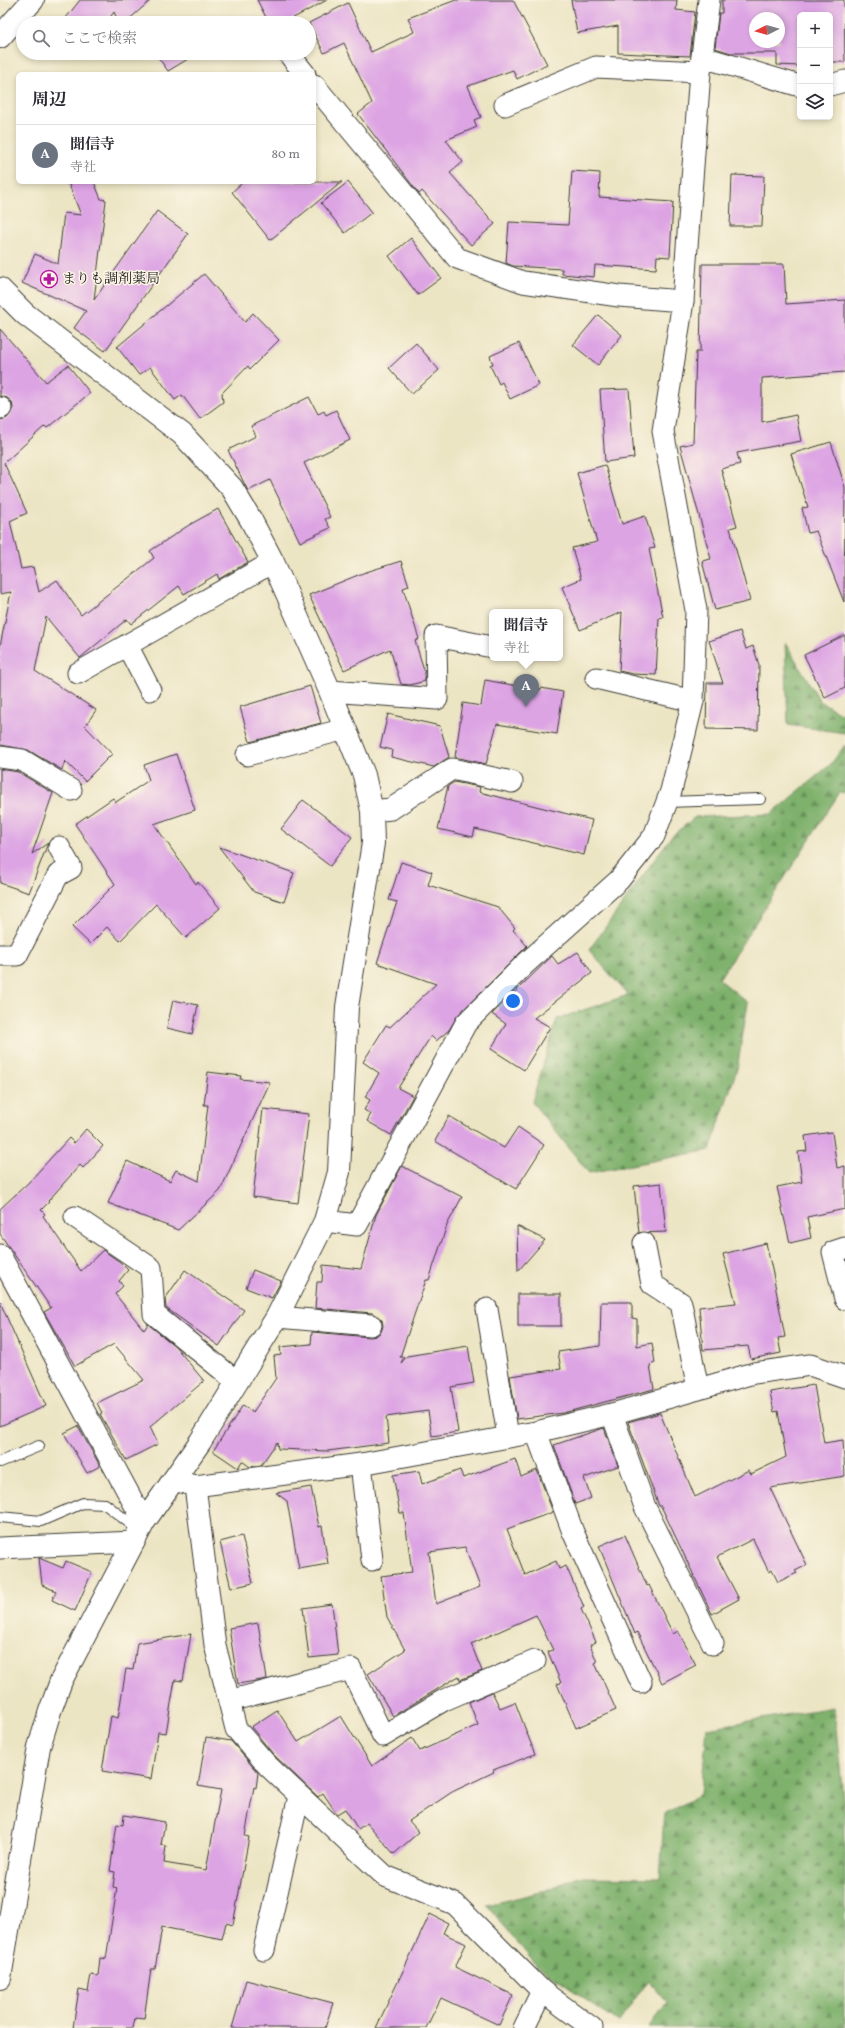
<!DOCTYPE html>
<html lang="ja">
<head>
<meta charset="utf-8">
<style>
  body { margin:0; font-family:Vollkorn,"Noto Serif JP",serif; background:#f2f2f3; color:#2b2b33 }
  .controls { position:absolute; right:12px; top:12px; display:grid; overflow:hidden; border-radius:6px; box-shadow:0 2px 6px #0003 }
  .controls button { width:36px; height:36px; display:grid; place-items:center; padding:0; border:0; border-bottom:1px solid #e1e1e2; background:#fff; color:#2b2b33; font:20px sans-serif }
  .compass { position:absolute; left:749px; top:12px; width:36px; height:36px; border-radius:50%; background:#fff; box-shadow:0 2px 6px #0003; rotate:265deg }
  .you { position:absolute; left:513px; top:1001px; width:14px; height:14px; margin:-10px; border:3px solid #fff; border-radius:50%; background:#1a73e8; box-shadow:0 0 0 6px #1a73e833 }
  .badge { display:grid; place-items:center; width:26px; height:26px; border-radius:50%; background:#7c3aed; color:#fff; font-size:13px; font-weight:700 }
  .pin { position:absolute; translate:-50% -33px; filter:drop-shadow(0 1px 2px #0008) }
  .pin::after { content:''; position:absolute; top:21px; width:14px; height:12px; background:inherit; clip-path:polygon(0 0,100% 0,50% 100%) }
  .popup { position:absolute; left:489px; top:609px; width:74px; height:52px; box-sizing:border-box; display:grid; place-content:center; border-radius:6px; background:#fff; filter:drop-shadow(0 1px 3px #0005); font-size:13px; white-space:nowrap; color:#7c7c81 }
  .popup b { font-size:15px; color:#2b2b33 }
  .popup::after { content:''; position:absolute; left:50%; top:100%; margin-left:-8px; border:8px solid transparent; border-top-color:#fff }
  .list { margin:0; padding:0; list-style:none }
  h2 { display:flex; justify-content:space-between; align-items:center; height:52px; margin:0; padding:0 16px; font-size:17px }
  h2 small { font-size:13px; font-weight:400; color:#7c7c81 }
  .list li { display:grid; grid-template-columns:26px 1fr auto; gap:12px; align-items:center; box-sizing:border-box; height:60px; padding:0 16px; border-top:1px solid #e1e1e2 }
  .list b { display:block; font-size:15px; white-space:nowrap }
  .list p { margin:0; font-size:13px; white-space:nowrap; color:#7c7c81 }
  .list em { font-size:13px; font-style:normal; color:#7c7c81 }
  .icon { flex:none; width:22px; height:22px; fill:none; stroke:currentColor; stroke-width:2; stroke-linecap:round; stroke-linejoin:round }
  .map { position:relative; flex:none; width:845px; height:2028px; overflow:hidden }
  .search { position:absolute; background:#fff; box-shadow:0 2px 6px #0003; left:16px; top:16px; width:300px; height:44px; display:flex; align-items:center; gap:10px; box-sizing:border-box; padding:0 14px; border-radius:22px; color:#7c7c81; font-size:15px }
  .panel { position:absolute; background:#fff; box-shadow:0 2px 6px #0003; left:16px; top:72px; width:300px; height:112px; border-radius:6px }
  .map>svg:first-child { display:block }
  .forest { fill:url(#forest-firs); stroke:#4d6644 }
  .building { fill:#dda4e4; fill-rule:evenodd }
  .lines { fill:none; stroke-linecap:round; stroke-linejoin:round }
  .lane-casing { stroke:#3b3a35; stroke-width:12 }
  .street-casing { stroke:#3b3a35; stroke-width:23 }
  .secondary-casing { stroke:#3b3a35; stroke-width:24 }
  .lane { stroke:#fff; stroke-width:10 }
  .street { stroke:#fff; stroke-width:21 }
  .secondary { stroke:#fff; stroke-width:22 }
  .labels { text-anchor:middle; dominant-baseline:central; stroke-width:3; stroke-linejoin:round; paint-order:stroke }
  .poi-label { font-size:14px; fill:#1c1c1c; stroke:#fcf5e5; text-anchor:start }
</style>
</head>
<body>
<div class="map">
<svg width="845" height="2028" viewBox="0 0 845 2028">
  <defs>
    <pattern id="forest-firs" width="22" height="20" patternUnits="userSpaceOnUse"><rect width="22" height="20" fill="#7eb16c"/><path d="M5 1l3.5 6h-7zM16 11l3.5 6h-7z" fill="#668f58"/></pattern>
  </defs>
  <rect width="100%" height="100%" fill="#fcf5e5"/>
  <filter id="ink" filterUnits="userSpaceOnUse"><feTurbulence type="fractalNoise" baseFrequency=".025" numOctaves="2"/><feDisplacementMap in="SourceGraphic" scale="8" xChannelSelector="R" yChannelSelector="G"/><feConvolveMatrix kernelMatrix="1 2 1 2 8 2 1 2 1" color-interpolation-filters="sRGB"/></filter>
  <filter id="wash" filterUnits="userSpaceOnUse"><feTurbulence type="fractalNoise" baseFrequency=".012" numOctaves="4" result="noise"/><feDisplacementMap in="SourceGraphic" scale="16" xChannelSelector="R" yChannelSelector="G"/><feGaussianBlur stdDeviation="0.9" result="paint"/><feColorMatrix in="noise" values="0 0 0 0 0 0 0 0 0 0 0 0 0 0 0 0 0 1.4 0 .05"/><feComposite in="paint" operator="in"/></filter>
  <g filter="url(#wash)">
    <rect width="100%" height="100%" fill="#ece5c4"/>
    <g class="forest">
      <polygon points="785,642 820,701 845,716 845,733 788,725"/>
      <polygon points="845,745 845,793 840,792 719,979 748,1003 737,1069 710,1150 589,1173 532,1102 557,1019 628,995 589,950 670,838 695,817 771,814 831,764"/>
      <polygon points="834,1707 845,1818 845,2028 649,2028 667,2002 648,1980 619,2022 536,1965 487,1905 541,1892 579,1877 660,1878 664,1814 701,1794 707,1728"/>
    </g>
    <g id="blocks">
      <g class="building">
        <polygon points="80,0 151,0 125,23 119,23 114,12 106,23 62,23"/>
        <polygon points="257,0 327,0 284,23 269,23"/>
        <polygon points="456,0 513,0 547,64 517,79 513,70 468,86 481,117 474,120 477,127 446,140 463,162 450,173 495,224 471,245 422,191 419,194 358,114 372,103 344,43 324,53 309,23 348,3 371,52 414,32 408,18"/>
        <polygon points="571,0 677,0 676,10 695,12 690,56 618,53 618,26 577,33"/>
        <path d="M 722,0 L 844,0 L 845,62 L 830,62 L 830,15 L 800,15 L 800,66 L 777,65 L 777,53 L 731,53 L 715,48 L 719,13 L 722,13 ZM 755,18 L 779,18 L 779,42 L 755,42 Z"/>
        <polygon points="155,53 198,53 168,71"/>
        <polygon points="572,171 600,173 599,197 673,202 670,257 657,256 656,269 595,265 594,277 562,274 562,269 513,266 506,263 509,222 568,225"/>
        <polygon points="732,175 764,176 762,226 730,226"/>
        <polygon points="68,182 94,182 101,199 106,200 94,300 157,211 188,234 105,351 74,328 86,311 22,283 35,254 58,264 64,213 81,215"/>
        <polygon points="243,182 342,182 270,240 232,192"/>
        <polygon points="348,182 372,212 345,233 321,203"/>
        <polygon points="411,238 441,278 418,295 389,256"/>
        <polygon points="702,264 784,264 786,304 845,300 845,372 762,378 762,422 796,415 801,441 737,453 740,464 721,469 737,526 730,528 750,601 715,610 702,561 711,559 680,446 693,443 696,352 700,352"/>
        <polygon points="204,274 245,322 253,313 279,340 250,369 248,366 222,393 223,402 200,419 182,395 175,400 150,367 139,375 117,347"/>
        <polygon points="598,315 622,335 598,365 573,345"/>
        <polygon points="0,329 46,382 68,365 90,393 47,428 45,426 4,463 27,513 10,521 21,569 33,567 39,592 57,580 81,615 154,558 150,551 189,525 218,509 248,562 219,579 217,574 184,594 179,586 131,624 127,619 80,658 46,617 35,671 96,710 85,726 112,754 85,781 65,761 62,770 28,750 0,745 0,646 11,592 0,594 0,420 7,418 13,408 12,402 7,398 0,396"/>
        <polygon points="416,343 439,370 412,394 389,368"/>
        <polygon points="519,343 539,385 510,399 502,382 499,384 490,365 493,364 490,356"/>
        <polygon points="629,389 634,458 605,462 600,390"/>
        <polygon points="309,397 318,414 324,411 326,415 336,410 350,440 304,463 330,517 325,519 330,528 300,542 270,480 248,491 228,450 256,436 251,426"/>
        <polygon points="831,442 845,487 844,602 816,531 808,533 802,508 808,507 791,454"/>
        <polygon points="605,465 622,524 645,516 655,548 649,549 663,617 659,618 656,675 633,674 619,671 622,612 580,630 562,587 581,579 572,548 597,542 577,473"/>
        <polygon points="401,561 409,586 403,588 419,639 415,641 425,673 425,681 410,685 401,684 390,649 344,670 309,595 363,573"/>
        <polygon points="740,631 746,649 753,646 759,665 758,730 706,729 707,683 723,683 709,641"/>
        <polygon points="845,635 845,688 825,698 804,655"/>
        <polygon points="485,680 540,690 541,688 563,692 557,734 497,724 486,764 455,757 463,703 481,706"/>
        <polygon points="310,686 321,723 250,742 240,707"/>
        <polygon points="388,714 440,726 449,757 434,767 391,757 392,750 380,747"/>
        <polygon points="176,754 195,810 154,824 196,884 198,882 220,908 186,938 156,904 120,941 107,927 90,944 72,927 115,884 75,824 113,798 116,802 149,780 144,765"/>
        <polygon points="0,769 18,772 53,793 32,854 48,843 29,893 0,883"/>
        <polygon points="454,782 480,787 479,792 592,820 584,855 475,829 473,837 438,829 448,786"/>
        <polygon points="303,800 352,837 330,866 281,829"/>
        <polygon points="219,847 294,873 284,902 254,892"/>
        <polygon points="401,862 432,872 428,885 498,907 515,928 513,930 527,946 458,1015 449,1030 436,1041 431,1036 398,1088 413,1096 391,1135 367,1121 371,1114 364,1110 370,1100 365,1097 379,1073 363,1062 386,1025 390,1027 436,984 377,963 397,902 389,900"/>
        <polygon points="578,952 592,973 534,1018 550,1027 524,1070 491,1049 506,1024 492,1014 552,956 558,964"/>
        <polygon points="173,1000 198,1005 192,1034 167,1028"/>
        <polygon points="208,1072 241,1076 240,1079 270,1082 220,1191 178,1230 108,1203 127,1161 170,1181 176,1170 199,1181 208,1105 204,1105"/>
        <polygon points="263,1109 309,1114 298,1203 253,1197"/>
        <polygon points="449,1116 504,1148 518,1127 544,1145 516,1189 435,1141"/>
        <polygon points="86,1129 103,1146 83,1168 80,1165 48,1201 49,1202 41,1210 45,1214 43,1216 81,1271 103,1250 120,1262 128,1270 119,1281 123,1286 115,1294 144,1330 148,1324 175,1346 204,1381 150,1427 158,1444 126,1460 100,1414 102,1413 97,1403 144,1380 114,1344 75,1366 44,1312 51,1308 0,1234 0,1209 29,1182 69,1138 74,1143"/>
        <polygon points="832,1132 837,1168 845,1166 845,1209 807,1217 811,1238 790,1243 777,1187 802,1182 798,1152 807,1151 805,1136"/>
        <polygon points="402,1166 462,1197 447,1225 429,1280 426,1280 400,1357 404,1357 401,1363 407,1356 468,1346 474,1383 451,1387 458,1432 432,1436 428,1411 386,1417 389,1443 328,1451 278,1449 277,1442 261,1465 250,1467 242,1461 238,1468 213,1451 243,1405 253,1412 276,1378 274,1356 281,1355 280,1347 311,1344 312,1332 370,1337 376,1336 381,1332 383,1326 382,1320 372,1313 315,1308 317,1282 322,1282 323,1265 361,1269 376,1215"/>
        <polygon points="661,1183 666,1232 639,1233 634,1186"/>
        <polygon points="517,1226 545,1240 518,1271"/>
        <polygon points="766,1243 773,1274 785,1337 778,1338 781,1353 751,1359 748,1346 703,1350 699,1307 736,1303 723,1254"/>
        <polygon points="185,1270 244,1310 219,1346 166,1308 165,1299"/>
        <polygon points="253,1270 281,1281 272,1298 246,1288"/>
        <rect x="518" y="1294" width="43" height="32"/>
        <polygon points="0,1302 46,1406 0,1426"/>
        <polygon points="601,1302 632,1302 632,1318 637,1319 637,1346 652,1343 655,1363 650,1365 654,1389 563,1413 517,1419 510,1376 561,1369 558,1352 600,1346"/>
        <polygon points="814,1385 824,1443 843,1440 845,1476 770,1488 807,1565 795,1571 797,1573 778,1582 772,1570 769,1572 753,1539 717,1557 739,1599 712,1614 661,1506 659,1506 628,1422 660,1413 695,1497 749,1470 751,1474 786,1457 778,1411 774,1412 770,1392"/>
        <polygon points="78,1426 100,1466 87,1473 64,1433"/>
        <polygon points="604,1428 618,1466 584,1478 591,1498 575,1504 554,1445"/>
        <path d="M 515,1459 L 521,1477 L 537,1470 L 553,1512 L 507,1529 L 525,1575 L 556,1561 L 559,1569 L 566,1566 L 584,1607 L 581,1609 L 596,1642 L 590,1645 L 597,1662 L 595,1663 L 616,1710 L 576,1728 L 557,1684 L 561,1683 L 548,1652 L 553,1650 L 536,1615 L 471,1644 L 482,1671 L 460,1680 L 459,1676 L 393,1716 L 368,1674 L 405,1650 L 387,1617 L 381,1576 L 412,1572 L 404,1513 L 400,1513 L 393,1475 L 419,1471 L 422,1484 L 460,1470 L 463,1478 ZM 465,1547 L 480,1587 L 436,1604 L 429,1552 Z"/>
        <polygon points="311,1487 319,1527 322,1526 328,1564 299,1569 287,1501 276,1493"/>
        <polygon points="625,1535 647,1586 649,1585 673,1634 678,1631 696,1665 662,1683 637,1632 635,1634 599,1546"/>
        <polygon points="242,1536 253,1583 231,1588 220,1542"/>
        <polygon points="39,1558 63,1568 66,1561 92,1572 75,1611 52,1600 56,1591 42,1585"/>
        <polygon points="332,1604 338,1655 309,1658 303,1608"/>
        <polygon points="258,1623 267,1679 238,1684 229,1628"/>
        <polygon points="191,1634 183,1681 175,1680 166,1733 158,1732 151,1779 102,1771 111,1716 118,1718 126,1669 133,1670 137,1643"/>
        <polygon points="492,1692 500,1708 515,1702 535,1754 493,1770 494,1772 452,1792 409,1821 419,1832 394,1854 367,1823 358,1829 345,1809 337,1814 323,1793 318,1797 273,1754 251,1727 277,1710 298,1742 341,1716 372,1766 412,1738 420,1751 478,1725 469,1702"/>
        <polygon points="206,1737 231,1741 258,1773 256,1788 254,1787 245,1836 249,1837 233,1925 226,1923 222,1939 162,1927 155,1969 151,1969 144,2019 135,2018 133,2028 73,2028 79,1989 88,1991 91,1975 98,1976 100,1958 106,1959 117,1888 113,1887 115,1872 110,1871 117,1824 123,1825 124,1815 165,1822 161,1845 166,1846 164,1863 206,1870 221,1790 198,1786"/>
        <polygon points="430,1914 448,1923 443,1933 466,1944 455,1967 513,1995 499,2025 441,1998 426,2028 376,2028"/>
        <polygon points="246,1980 333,2003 325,2028 232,2028"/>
      </g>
    </g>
  </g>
  <g filter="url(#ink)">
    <use href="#blocks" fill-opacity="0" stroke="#3b3a35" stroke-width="1"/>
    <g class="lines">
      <g class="lane-casing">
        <g id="lane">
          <polyline points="666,802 760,799"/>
          <polyline points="0,1462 39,1446"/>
          <polyline points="0,1517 41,1521 83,1503 105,1504 140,1531"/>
        </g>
      </g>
      <g class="street-casing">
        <g id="street">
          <polyline points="288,53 305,74"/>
          <polyline points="703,57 800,86"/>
          <polyline points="314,85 457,258 523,282 619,296 683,301"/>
          <polyline points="830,85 845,81"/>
          <polyline points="505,105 596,67 700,72"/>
          <polyline points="0,408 1,408"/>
          <polyline points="127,645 150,690"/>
          <polyline points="78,673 273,562"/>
          <polyline points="596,678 693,701"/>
          <polyline points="330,691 437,699 436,636 492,647"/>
          <polyline points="247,755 345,729"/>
          <polyline points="0,757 22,760 71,790"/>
          <polyline points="372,811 391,809 452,769 512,782"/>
          <polyline points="0,955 17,955 58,875 71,868 59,847"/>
          <polyline points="75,1217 151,1268 154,1314 237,1382"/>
          <polyline points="325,1221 357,1225 466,1023 524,965 619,880 654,836 671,791 693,701 696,610 663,431 683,301 700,72 709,0"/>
          <polyline points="644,1243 652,1284 681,1303 698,1389"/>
          <polyline points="845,1248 833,1252 845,1299"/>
          <polyline points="0,1255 144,1522"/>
          <polyline points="487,1309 508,1436"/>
          <polyline points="277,1317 371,1325"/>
          <polyline points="612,1414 645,1507 713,1644"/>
          <polyline points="536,1432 573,1532 641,1682"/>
          <polyline points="361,1464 372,1560"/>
          <polyline points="174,1480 195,1486 215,1645 236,1729 268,1766 385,1876 455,1904 542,1991 592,2028"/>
          <polyline points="195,1486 361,1464 536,1432 612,1414 754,1373 810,1365 845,1377"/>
          <polyline points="0,1548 134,1542"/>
          <polyline points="229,1701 351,1669 383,1736 444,1700 535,1661"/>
          <polyline points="264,1950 299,1796"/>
          <polyline points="524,2028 542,1991"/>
        </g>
      </g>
      <g class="secondary-casing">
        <g id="secondary">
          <polyline points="0,37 33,0"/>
          <polyline points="0,289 25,314 182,434 232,488 251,520 273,562 330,691 364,775 372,811 373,843 347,1007 339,1172 325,1221 277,1317 200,1442 144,1522 61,1681 50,1711 39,1747 0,1978"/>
        </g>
      </g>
      <use href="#lane" class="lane"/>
      <use href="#street" class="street"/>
      <use href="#secondary" class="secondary"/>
    </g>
  </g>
  <defs>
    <g id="pharmacy-ring" transform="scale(0.9)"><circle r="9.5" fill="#fcf5e5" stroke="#b5179e" stroke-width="1.5"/><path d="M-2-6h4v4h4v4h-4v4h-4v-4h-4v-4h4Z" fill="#b5179e"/></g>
  </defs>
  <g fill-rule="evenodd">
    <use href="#pharmacy-ring" x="49" y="279"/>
  </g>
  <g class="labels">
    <g class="poi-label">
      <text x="62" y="279">まりも調剤薬局</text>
    </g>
  </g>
</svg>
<div class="controls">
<button>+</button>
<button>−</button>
<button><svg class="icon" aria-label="layers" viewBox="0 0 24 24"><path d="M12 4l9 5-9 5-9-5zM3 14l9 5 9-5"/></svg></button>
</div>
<svg class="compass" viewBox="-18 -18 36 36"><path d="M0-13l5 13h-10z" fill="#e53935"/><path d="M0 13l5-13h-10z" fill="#7c7c81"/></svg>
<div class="you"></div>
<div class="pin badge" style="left:526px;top:707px;background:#6b7280">A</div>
<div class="popup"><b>聞信寺</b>寺社</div>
<div class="search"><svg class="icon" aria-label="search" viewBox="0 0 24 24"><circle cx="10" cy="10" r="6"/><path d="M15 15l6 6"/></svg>ここで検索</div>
<section class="panel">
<h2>周辺<small></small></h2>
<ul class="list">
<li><span class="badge" style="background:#6b7280">A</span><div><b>聞信寺</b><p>寺社</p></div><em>80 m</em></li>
</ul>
</section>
</div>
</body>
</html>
